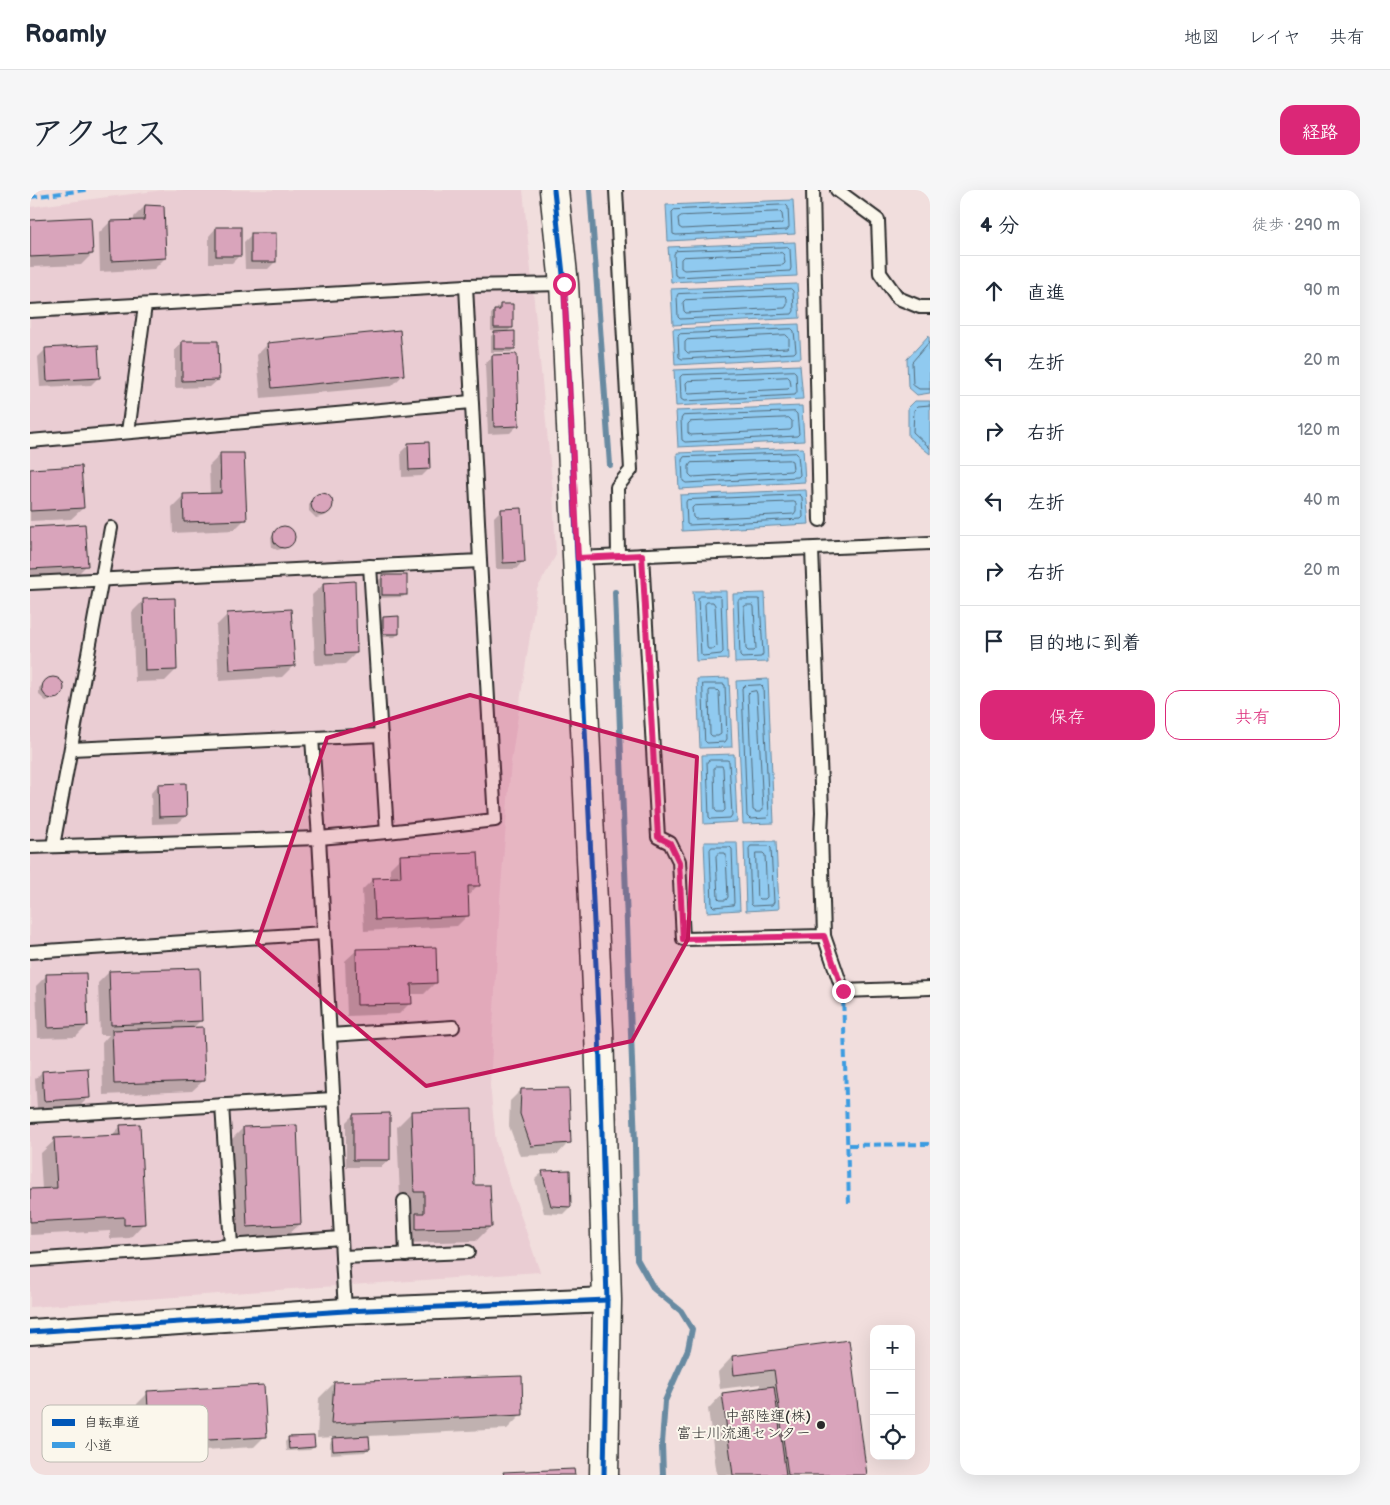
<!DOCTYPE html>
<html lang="ja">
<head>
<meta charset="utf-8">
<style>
  body { margin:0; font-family:"Balsamiq Sans","Klee One",sans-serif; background:#f6f6f7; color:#1f2937 }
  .controls { position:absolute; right:15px; bottom:15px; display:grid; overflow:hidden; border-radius:10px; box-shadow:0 5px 20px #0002 }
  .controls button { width:45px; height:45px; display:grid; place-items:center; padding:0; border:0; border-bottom:1px solid #e0e1e3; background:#fff; color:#1f2937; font:25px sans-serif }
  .stop { position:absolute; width:15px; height:15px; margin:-11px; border:4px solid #db2777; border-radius:50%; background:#fff }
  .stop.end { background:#db2777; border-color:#fff; box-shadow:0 1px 5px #0008 }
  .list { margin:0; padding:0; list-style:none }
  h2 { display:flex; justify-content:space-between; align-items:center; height:65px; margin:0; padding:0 20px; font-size:21px }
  h2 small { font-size:16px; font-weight:400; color:#747a83 }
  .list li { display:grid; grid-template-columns:32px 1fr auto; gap:15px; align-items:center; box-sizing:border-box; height:70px; padding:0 20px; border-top:1px solid #e0e1e3 }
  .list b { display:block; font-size:19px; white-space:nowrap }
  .list em { font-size:16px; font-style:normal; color:#747a83 }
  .actions { display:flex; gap:10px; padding:15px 20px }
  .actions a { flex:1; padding:11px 0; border:1px solid #db2777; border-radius:15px; text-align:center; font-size:18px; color:#db2777 }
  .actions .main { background:#db2777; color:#fff }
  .icon { flex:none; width:28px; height:28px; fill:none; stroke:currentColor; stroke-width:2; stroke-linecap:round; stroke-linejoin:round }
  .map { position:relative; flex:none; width:900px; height:1285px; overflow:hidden; border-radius:15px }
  header { display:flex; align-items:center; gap:30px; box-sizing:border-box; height:70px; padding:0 25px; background:#fff; border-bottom:1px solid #e0e1e3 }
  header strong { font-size:24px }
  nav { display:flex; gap:28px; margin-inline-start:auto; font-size:18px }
  .intro { display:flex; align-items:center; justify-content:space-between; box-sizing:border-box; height:120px; padding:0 30px }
  h1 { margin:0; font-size:35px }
  .button { padding:12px 22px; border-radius:15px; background:#db2777; color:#fff; font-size:18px; font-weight:700 }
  main { display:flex; gap:30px; padding:0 30px }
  aside { flex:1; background:#fff; border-radius:15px; box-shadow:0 5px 20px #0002 }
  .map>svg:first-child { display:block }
  .built { fill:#eacdd3 }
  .water { fill:#90caf0; stroke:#688aa1 }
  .shadow { fill:#0003 }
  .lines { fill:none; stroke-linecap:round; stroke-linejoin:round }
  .shore { stroke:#536b7a; stroke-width:1 }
  .stream { stroke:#688aa1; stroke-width:6 }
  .building { fill:#d9a4bb; stroke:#2b2b2b }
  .lane-casing { stroke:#2b2b2b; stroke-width:16 }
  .street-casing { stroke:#2b2b2b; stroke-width:28 }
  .secondary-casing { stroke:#2b2b2b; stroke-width:31 }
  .lane { stroke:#fbf7ec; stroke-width:12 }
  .street { stroke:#fbf7ec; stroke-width:24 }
  .secondary { stroke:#fbf7ec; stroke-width:28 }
  .quiet { stroke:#3d9ce1; stroke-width:4; stroke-dasharray:8 4; stroke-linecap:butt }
  .cycleway-casing { stroke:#fbf7ec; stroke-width:8 }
  .cycleway { stroke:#0057b8; stroke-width:5 }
  .route { stroke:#db2777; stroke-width:6 }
  .marked { fill:#c2185b; fill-opacity:0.2; stroke:#c2185b; stroke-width:4; stroke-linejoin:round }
  .poi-dot { fill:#2b2b2b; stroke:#fbf7ec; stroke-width:2 }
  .labels { text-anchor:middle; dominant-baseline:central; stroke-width:4; stroke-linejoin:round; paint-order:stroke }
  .poi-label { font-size:15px; fill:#2b2b2b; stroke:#fbf7ec; text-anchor:end }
  .key { fill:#fbf7ec; stroke:#bdbab2; stroke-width:1 }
  .key-label { font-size:14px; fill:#2b2b2b }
</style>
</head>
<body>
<header>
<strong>Roamly</strong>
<nav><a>地図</a><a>レイヤ</a><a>共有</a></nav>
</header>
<div class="intro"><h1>アクセス</h1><a class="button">経路</a></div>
<main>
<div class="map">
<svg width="900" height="1285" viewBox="0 0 900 1285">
  <rect width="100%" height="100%" fill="#f1dedd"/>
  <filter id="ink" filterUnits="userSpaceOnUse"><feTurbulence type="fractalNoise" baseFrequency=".02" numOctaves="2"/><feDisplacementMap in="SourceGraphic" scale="10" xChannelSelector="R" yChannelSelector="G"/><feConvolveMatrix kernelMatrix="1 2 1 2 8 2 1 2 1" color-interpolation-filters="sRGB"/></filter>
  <g filter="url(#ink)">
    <polygon class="built" points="133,0 493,0 523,302 526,365 507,399 481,572 470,709 460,895 466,953 510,1082 0,1117 0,17"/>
    <g class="water">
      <polygon points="763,10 765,44 638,51 636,15"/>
      <polygon points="765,52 767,86 641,92 638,57"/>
      <polygon points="767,94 770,128 643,135 641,99"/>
      <polygon points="769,134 771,168 645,175 643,139"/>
      <polygon points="899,145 900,203 887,205 878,197 877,169"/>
      <polygon points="770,175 773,209 646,216 644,180"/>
      <polygon points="885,211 900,211 900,264 878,246 878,218"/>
      <polygon points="772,216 774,251 648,257 646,221"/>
      <polygon points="773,258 775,292 649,299 647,263"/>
      <polygon points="776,300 779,334 652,341 650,305"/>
      <polygon points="663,401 696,401 698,469 666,471"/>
      <polygon points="735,403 738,472 705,473 703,404"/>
      <polygon points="699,488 702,557 670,558 667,489"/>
      <polygon points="738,489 744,633 713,634 706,491"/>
      <polygon points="704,564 707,632 674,634 672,565"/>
      <polygon points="746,651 749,719 716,721 714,652"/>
      <polygon points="674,652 707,652 710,720 677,722"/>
    </g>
    <g class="shadow">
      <polygon points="115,16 135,68 124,79 70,82 69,43 80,32 104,32 104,27"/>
      <polygon points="0,31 62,64 51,75 0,77"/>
      <polygon points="186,38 210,65 202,73 179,73 179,46"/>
      <polygon points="222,44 245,72 238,79 215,79 214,52"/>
      <polygon points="471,115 482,137 476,143 484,158 481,162 461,162 461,146 466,141 461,141 461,124 464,121 467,121 467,118"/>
      <polygon points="152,153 188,190 180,197 145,198 145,160"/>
      <polygon points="238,154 373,185 362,196 231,208 227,165"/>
      <polygon points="16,159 69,187 61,195 10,197 8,167"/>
      <polygon points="463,166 487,236 480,243 458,244 455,174"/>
      <polygon points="379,254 399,279 392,286 372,287 371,262"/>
      <polygon points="190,265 215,329 204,340 143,343 142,317 153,306 180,304 179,276"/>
      <polygon points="0,281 53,318 41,329 0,331"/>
      <polygon points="294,305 301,310 302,316 295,326 286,328 279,321 279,315 288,306"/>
      <polygon points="471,320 493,371 486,379 466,379 464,327"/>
      <polygon points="256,337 263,343 264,349 256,358 247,360 242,357 241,347 249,338"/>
      <polygon points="0,339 57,375 46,386 0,389"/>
      <polygon points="353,386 376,404 373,407 349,408 349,390"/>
      <polygon points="294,394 326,463 315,474 285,475 282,405"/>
      <polygon points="113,411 146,480 135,491 105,492 102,422"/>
      <polygon points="197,425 263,476 252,487 189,491 186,436"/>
      <polygon points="354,428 368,444 365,447 351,447 350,431"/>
      <polygon points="24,488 30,491 32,500 25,509 16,511 9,505 9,498 18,489"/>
      <polygon points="128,595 156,626 148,633 122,634 121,603"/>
      <polygon points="371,667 448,695 437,707 438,725 427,736 334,741 332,700 343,689 360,689 360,678"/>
      <polygon points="327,760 405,793 394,804 380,804 380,813 369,824 317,826 315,771"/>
      <polygon points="79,782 170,831 162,839 174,890 162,901 73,905 72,853 79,845 70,845 68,793"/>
      <polygon points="17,785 57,836 46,847 8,848 6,796"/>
      <polygon points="12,882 58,908 51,915 7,918 5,889"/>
      <polygon points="491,900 539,952 528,964 490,966 479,936 480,911"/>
      <polygon points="382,922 443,996 461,1036 446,1051 372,1053 367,937"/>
      <polygon points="323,925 359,970 351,977 316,977 316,932"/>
      <polygon points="91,936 114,1033 100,1048 80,1049 80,1041 0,1045 0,1001 12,1000 10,964 25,950 80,947"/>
      <polygon points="213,938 270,1034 258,1045 206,1047 202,949"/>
      <polygon points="513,982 540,1017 533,1024 514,1023 505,989"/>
      <polygon points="818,1151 836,1285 687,1285 678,1219 692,1204 730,1199 730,1194 690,1199 688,1182 702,1167"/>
      <polygon points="304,1193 492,1224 477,1239 338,1246 338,1258 335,1262 300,1264 300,1253 305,1247 287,1248 289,1208"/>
      <polygon points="118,1203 235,1246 224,1257 109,1264 107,1214"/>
      <polygon points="259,1248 284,1257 280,1260 256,1261 255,1252"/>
    </g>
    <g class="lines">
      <g class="shore">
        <polygon points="756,15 758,17 759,37 757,40 646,45 643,44 642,22 644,20"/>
        <polygon points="750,22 752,24 753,31 751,34 652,39 649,37 648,28 651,26"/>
        <polygon points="758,57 760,59 761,78 760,81 648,87 645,85 644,64 646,61"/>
        <polygon points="752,63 754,65 755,73 753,75 654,80 651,78 651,69 653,67"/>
        <polygon points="761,99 763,101 764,121 762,124 650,129 648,127 647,106 648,104"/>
        <polygon points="755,106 757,108 757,115 755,118 656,123 654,121 653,112 655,110"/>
        <polygon points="762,139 764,141 766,161 764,163 652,169 649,167 648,146 650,144"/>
        <polygon points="756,145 759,148 759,155 757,158 658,163 655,160 655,152 657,150"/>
        <polyline points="900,151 882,172 883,195 889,199 900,199"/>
        <polygon points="764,181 766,183 767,202 765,205 654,211 651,209 650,187 652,185"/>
        <polygon points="758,187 760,189 761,196 758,199 659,204 657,202 656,193 658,191"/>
        <polyline points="900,215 888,216 884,220 883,242 900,258"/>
        <polygon points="765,222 767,224 769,244 767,246 655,252 652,250 651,229 653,226"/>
        <polygon points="759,228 762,231 762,238 760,240 661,245 658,243 658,234 660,232"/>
        <polygon points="766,263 768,265 770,285 768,287 656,293 653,291 652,270 654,267"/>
        <polygon points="760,270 762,271 763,279 761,281 662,287 659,284 659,276 661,273"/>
        <polygon points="770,305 772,307 773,327 771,329 659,335 657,334 656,312 657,310"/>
        <polygon points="764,312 766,313 766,321 764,324 665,329 663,327 662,318 664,316"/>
        <polygon points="671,406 689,406 691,408 693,462 691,464 673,466 671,464 668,409"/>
        <polygon points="710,409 728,409 730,410 733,464 731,467 712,468 710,466 708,411"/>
        <polygon points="677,412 683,412 685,415 687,456 684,459 678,459 677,457 675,415"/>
        <polygon points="717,415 723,415 724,417 726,459 724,461 718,461 716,459 714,417"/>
        <polygon points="673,494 693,494 695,495 697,549 695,552 677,553 675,551"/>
        <polygon points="731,495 733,497 739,626 737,628 720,629 717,626 712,498 714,496"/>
        <polygon points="680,500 687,500 689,502 691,544 688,546 682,546 680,544 679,502"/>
        <polygon points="726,501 727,504 733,619 731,622 726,622 723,620 718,504 720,502"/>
        <polygon points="680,570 697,570 699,571 702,625 700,628 681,629 679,627 677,572"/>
        <polygon points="686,576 692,576 693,578 695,620 693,622 687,622 685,620 684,578"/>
        <polygon points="721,656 739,656 741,658 744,712 742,715 723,716 721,714 719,659"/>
        <polygon points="682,657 700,657 702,659 704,713 703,715 684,717 682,715 680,660"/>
        <polygon points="689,663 695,663 696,665 698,707 696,710 690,710 688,708 686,666"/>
        <polygon points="726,663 733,663 735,665 737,707 735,709 729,709 727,707"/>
      </g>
      <g class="stream">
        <polyline points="560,0 580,275"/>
        <polyline points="585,402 605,954 607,1069 624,1099 651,1121 662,1139 658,1159 635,1211 632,1254 633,1285"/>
      </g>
    </g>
    <g class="building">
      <polygon points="115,15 134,16 136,68 81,71 80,31 114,30"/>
      <polygon points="61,27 63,64 0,67 0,30"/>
      <rect x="186" y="37" width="25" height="29"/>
      <rect x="221" y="43" width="25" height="29"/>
      <polygon points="470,114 483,114 483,138 464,138 464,120 470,120"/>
      <polygon points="370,140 374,185 242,198 237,153"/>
      <polygon points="485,141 485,159 464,159 464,142"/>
      <polygon points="152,151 188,151 189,190 152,191"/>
      <polygon points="68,155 70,188 17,191 15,158"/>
      <polygon points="487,164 489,236 464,237 462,165"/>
      <polygon points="399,252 400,279 379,280 378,253"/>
      <polygon points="190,263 214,263 217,330 154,332 153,304 191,303"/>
      <polygon points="51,276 54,318 0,321 0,279"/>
      <circle cx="292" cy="314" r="11"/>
      <polygon points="492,318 495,372 473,373 471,319"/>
      <polygon points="55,334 58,376 0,379 0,337"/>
      <circle cx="254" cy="347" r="11"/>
      <rect x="352" y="385" width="25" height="20"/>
      <polygon points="325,391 327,463 296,464 293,393"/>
      <polygon points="145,408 147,480 115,481 113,409"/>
      <polygon points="261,419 265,476 200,480 197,423"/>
      <polygon points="369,426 369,444 353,444 353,427"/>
      <circle cx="23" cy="498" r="11"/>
      <polygon points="156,593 157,626 129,627 128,594"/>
      <polygon points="448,662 450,696 438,696 439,726 345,730 343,688 371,687 370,665"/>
      <polygon points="406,757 407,793 381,794 382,814 327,815 326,759"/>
      <polygon points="170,778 172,831 81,835 79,781"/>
      <polygon points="56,783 58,836 18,838 16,784"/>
      <polygon points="173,837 175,891 84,894 82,840"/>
      <polygon points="58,878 60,908 14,911 12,881"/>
      <polygon points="539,898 541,953 501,956 490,924 491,899"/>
      <polygon points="442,919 444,995 460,995 462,1037 386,1039 386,1023 394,1023 394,1002 384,1002 381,921"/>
      <polygon points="360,923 360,970 323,970 323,924"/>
      <polygon points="110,934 115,1034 94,1035 94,1027 0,1032 0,999 27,998 24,948 91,945 90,935"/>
      <polygon points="267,935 271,1034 217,1037 213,937"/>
      <polygon points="540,980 541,1017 521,1016 512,981"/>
      <polygon points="819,1150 837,1285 758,1285 744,1180 704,1185 702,1166"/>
      <polygon points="492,1186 493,1225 301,1234 304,1192"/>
      <polygon points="234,1195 237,1247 120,1253 117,1201"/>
      <polygon points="744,1196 756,1285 703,1285 692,1203"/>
      <polygon points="284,1246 285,1257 259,1259 258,1247"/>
      <polygon points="339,1246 340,1259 303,1261 302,1248"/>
      <polygon points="544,1279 545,1285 474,1285 473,1282"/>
    </g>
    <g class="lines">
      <g class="lane-casing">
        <g id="lane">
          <polyline points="586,0 601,280 587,297 588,366"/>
          <polyline points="783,0 790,330"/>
          <polyline points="807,0 848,30 850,83 868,108 890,117 900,117"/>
          <polyline points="0,121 436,96 534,94"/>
          <polyline points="98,242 115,115"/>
          <polyline points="0,251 441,212"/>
          <polyline points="612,365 628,647 640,653 649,671 653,749 794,746 791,643 792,622 782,359"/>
          <polyline points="548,368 900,353"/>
          <polyline points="340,376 357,642 465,630 450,371"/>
          <polyline points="0,393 450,371 436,96"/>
          <polyline points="282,548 289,648 357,642"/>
          <polyline points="41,559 351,545"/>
          <polyline points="23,656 81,338"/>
          <polyline points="0,657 289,648 315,1121"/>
          <polyline points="794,746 813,801 900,798"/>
          <polyline points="0,762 294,743"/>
          <polyline points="300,845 423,837"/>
          <polyline points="192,915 201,1056"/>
          <polyline points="0,926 303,909"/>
          <polyline points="374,1011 376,1065"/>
          <polyline points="312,1067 438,1062"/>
          <polyline points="0,1070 311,1048"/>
        </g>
      </g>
      <g class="street-casing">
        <polyline id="street" points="0,1142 315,1121 577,1110"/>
      </g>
      <g class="secondary-casing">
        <polyline id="secondary" points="524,0 534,94 537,149 569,841 577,1110 574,1285"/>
      </g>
      <use href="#lane" class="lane"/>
      <use href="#street" class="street"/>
      <use href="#secondary" class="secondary"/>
      <g class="quiet">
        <polyline points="0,7 56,0"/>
        <polyline points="813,801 819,1014"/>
        <polyline points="819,955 900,954"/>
      </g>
      <g class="cycleway-casing">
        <g id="cycleway">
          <polyline points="524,0 534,94 537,149 569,841 577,1110 574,1285"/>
          <polyline points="0,1142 315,1121 577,1110"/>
        </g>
      </g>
      <use href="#cycleway" class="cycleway"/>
    </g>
  </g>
  <g class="lines" filter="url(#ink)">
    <polyline class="route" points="534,94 548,368 612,365 628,647 640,653 649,672 653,749 794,746 813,801"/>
  </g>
  <path class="marked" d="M 440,505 L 667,567 L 658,749 L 602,851 L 396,896 L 227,753 L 297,548 Z"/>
  <circle class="poi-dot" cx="791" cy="1235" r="5"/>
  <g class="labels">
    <g class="poi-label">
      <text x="781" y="1226">中部陸運(株)<tspan x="781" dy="17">富士川流通センター</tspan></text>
    </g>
  </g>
  <rect x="12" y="1215" width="166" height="57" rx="8" class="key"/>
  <rect x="22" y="1229" width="23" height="7" fill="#0057b8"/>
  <rect x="22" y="1252" width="23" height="6" fill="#3d9ce1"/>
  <g class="key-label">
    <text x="54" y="1237">自転車道</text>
    <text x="54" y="1260">小道</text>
  </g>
</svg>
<div class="controls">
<button>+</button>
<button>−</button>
<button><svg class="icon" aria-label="locate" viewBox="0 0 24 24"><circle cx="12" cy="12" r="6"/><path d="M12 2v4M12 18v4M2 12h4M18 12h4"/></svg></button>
</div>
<div class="stop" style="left:534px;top:94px"></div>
<div class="stop end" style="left:813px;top:801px"></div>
</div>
<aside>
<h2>4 分<small>徒歩 · 290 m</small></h2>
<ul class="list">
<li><svg class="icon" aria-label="ahead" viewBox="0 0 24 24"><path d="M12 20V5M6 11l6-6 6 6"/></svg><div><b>直進</b></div><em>90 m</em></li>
<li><svg class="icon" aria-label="left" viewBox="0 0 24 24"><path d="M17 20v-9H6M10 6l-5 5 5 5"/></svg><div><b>左折</b></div><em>20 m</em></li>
<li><svg class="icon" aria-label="right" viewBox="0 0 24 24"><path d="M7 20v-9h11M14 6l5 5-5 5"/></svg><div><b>右折</b></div><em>120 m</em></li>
<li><svg class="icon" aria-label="left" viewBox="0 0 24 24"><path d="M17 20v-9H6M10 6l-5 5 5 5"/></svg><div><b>左折</b></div><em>40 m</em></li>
<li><svg class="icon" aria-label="right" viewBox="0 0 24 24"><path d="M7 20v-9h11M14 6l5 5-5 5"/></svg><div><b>右折</b></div><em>20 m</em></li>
<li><svg class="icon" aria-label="arrive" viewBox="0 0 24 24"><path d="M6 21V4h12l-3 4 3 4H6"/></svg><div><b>目的地に到着</b></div></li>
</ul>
<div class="actions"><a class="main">保存</a><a>共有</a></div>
</aside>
</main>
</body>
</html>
